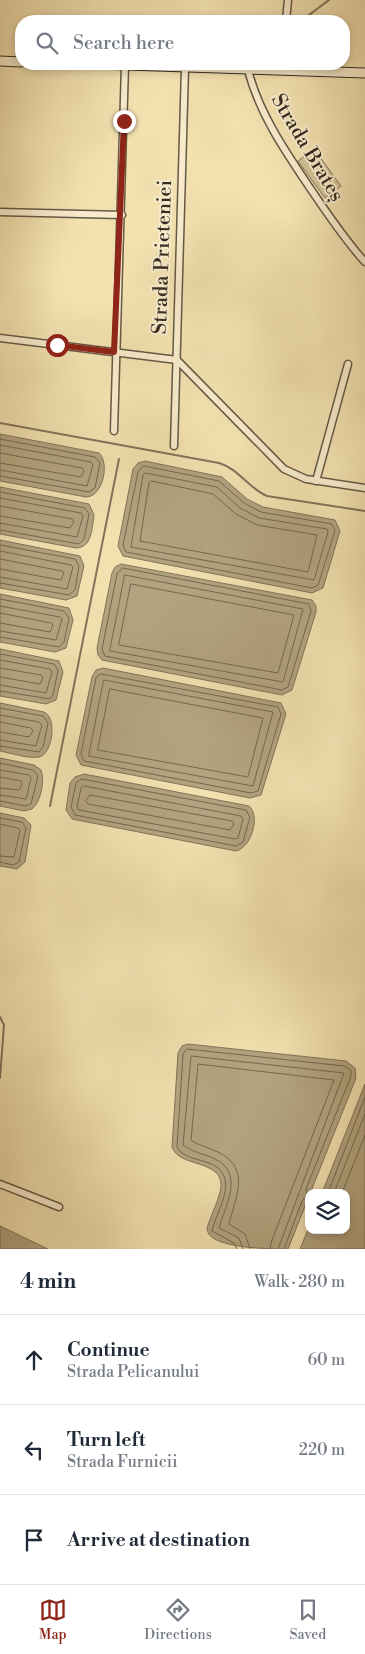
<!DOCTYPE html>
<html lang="en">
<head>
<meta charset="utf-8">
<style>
  body { margin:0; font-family:"Libre Bodoni",serif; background:#f2f2f3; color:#1f2937 }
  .controls { position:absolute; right:15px; bottom:15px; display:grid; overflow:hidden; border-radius:10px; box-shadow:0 2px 8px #0003 }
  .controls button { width:45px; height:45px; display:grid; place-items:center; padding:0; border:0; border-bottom:1px solid #e0e1e3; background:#fff; color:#1f2937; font:25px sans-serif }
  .stop { position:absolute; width:15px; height:15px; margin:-11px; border:4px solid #8f2418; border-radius:50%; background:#fff }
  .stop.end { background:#8f2418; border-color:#fff; box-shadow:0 1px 5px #0008 }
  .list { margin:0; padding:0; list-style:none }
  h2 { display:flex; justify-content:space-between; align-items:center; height:65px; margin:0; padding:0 20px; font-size:21px }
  h2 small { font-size:16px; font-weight:400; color:#747a83 }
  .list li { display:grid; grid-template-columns:32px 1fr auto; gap:15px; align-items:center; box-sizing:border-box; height:90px; padding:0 20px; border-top:1px solid #e0e1e3 }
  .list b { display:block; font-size:19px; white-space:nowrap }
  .list p { margin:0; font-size:16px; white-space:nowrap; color:#747a83 }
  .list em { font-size:16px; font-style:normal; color:#747a83 }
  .icon { flex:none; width:28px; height:28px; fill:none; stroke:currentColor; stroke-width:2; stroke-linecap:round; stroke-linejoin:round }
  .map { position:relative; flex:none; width:365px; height:1249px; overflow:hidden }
  .search { position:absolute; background:#fff; box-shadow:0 2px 8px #0003; left:15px; right:15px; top:15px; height:55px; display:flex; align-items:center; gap:12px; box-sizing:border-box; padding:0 18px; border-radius:20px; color:#747a83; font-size:19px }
  .sheet { height:335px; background:#fff }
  nav { display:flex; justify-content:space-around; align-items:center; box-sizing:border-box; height:70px; border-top:1px solid #e0e1e3; background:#fff; font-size:14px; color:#747a83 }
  nav a { display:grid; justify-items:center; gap:2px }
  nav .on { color:#8f2418 }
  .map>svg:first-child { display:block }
  .green { fill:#d2c197; stroke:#84765c }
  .water { fill:#b2a37f; stroke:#81735a }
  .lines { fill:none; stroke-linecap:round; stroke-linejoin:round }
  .shore { stroke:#746850; stroke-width:1 }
  .stream { stroke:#81735a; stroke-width:2 }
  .street-casing { stroke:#665945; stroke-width:9 }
  .secondary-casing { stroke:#372c22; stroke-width:11 }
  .street { stroke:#f7ebcb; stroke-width:6 }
  .secondary { stroke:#f7ebcb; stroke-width:9 }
  .route { stroke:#8f2418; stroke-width:6 }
  .labels { text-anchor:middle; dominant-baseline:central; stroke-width:4; stroke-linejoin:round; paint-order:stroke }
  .street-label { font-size:20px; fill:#372c22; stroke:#f7ebcb }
</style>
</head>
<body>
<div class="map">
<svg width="365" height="1249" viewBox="0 0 365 1249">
  <rect width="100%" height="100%" fill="#f2e0af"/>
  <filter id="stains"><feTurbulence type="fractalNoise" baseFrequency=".004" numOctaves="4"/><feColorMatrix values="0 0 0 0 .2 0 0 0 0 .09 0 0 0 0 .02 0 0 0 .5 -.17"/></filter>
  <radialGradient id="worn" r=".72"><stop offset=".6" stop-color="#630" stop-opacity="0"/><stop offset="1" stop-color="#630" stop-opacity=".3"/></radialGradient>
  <polygon class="green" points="314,149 341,186 325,198 298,161"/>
  <g class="water">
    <path d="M 0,434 L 99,453 C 110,463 103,497 86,497 L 0,481 Z"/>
    <polygon points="145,461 222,477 247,499 263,507 335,520 340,531 323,588 312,593 123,556 118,546 133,469 138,463"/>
    <path d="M 0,487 L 89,504 L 94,515 C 92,528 92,548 76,548 L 0,534 Z"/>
    <polygon points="0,540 80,556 84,566 77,596 66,600 0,588"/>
    <polygon points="121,564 312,600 316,606 316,612 292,690 282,695 102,660 98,655 97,648 112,573 115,567"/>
    <polygon points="0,594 69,608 73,620 66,648 55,652 0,642"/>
    <polygon points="0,649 59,661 63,672 56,700 46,704 0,696"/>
    <polygon points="103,668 281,703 286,714 261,795 250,798 81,765 76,755 92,677 96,670"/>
    <path d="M 0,703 L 44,712 C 58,718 52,755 39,757 C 28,759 11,753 0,751 Z"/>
    <path d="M 0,758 L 34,765 L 41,770 C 45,780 41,802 32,809 L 24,811 L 0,806 Z"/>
    <path d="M 84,774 L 249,806 C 261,816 251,848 236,851 L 72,819 L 66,810 L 70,783 L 75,777 Z"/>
    <polygon points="0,813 24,818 31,825 25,862 17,869 0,866"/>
    <path d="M 188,1044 L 346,1061 L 355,1068 L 356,1078 L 288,1249 C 272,1249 206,1249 207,1228 C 211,1215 219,1200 221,1187 C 223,1159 179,1168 172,1147 L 178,1053 L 182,1046 Z"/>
    <polygon points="365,1084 365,1249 300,1249 309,1227 309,1230 346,1230 346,1193 322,1193"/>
    <polygon points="0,1226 48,1249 0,1249"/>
  </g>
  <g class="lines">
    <g class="shore">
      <polyline points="0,439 95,457 100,463 95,488 89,492 0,476"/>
      <polyline points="0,445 91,462 93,465 87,486 0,470"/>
      <polyline points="0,453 82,468 84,471 81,477 0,463"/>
      <polygon points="144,466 219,481 244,503 261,512 332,524 335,531 318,585 312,588 126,552 123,545 138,472"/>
      <polygon points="146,473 217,487 240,508 259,518 327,529 328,532 314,580 131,547 143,475"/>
      <polygon points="152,481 213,494 236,514 257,525 317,535 308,572 140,541 149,483"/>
      <polyline points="0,492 85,508 89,514 84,539 79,544 0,530"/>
      <polyline points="0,498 81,513 83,516 77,537 0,523"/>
      <polyline points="0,506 72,519 74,522 70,528 0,516"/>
      <polyline points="0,545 75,559 79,566 75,590 69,595 0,583"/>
      <polyline points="0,551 71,565 73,567 67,589 0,577"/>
      <polyline points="0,559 62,571 64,573 61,580 0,569"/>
      <polygon points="123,568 309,604 311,611 288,687 282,690 105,656 102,649 117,574"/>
      <polygon points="125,575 303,609 283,682 110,651"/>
      <polygon points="131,584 294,615 278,673 119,645"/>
      <polyline points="0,599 64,611 69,618 64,642 59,647 0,637"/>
      <polyline points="0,606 60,617 62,619 56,640 0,631"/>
      <polyline points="0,613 51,623 53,625 50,632 0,623"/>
      <polyline points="0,654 54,664 58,670 53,695 50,699 0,691"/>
      <polyline points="0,660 50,669 52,672 46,693 0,685"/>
      <polyline points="0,668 41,675 43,678 40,684 0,677"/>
      <polygon points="101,674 278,707 281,714 258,791 251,793 84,761 81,754 96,678"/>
      <polygon points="104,680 273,712 253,786 89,756"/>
      <polygon points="110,689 263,718 248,777 98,750"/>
      <polyline points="0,708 43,716 48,723 43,747 39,752 0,746"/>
      <polyline points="0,715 39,722 42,725 36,746 0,740"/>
      <polyline points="0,722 31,728 33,731 29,737 0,732"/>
      <polyline points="0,763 33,770 38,776 31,804 25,806 0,801"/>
      <polyline points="0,770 29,775 31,778 26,799 0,795"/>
      <polyline points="0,777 21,781 22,784 19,790 0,788"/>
      <polygon points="82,779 246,810 250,817 243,842 236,846 75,815 71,807 76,783"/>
      <polygon points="84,786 241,816 243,819 238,838 235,839 79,810 77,807 81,788"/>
      <polygon points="90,795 232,821 234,824 230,830 88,804 86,801"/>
      <polyline points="0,818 22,822 26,828 19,862 13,865 0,862"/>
      <polyline points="0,824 18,828 20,830 14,857 0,856"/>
      <polyline points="328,1193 365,1097"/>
      <polyline points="334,1193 365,1114"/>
      <polyline points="342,1193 365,1135"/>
      <path d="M 237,1249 L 234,1243 L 212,1231 C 215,1215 232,1191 223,1174 C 214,1157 185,1163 177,1147 L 183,1054 L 187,1049 L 344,1066 L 351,1070 L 351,1076 L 306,1189 L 307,1196 L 302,1201 L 284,1249"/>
      <path d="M 243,1249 L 239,1238 L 219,1228 C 225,1206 245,1173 215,1159 C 205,1154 192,1152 183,1145 L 191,1056 L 344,1073 L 278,1249"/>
      <path d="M 250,1249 L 245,1234 L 229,1224 C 235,1199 251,1169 220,1153 C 211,1148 199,1146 191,1140 L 198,1064 L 334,1080 L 272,1240 L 270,1249"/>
    </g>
    <g class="stream">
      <polyline points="301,21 329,0"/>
      <path d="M 0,423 L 219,463 C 239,469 248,488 267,496 L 365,511"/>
      <polyline points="50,806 119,459"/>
      <polyline points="0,1017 4,1025 0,1078"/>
    </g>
    <g class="street-casing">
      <g id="street">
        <polyline points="286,21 288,0"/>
        <path d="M 248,70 C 259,113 285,151 310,188 C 327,213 344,239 365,262"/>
        <polyline points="0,212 122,215"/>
        <polyline points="0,338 177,360 284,469 306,479 365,488"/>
        <polyline points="114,431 125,65"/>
        <polyline points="174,446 185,68"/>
        <polyline points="316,481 348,364"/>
        <polyline points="0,1184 59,1207"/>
      </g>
    </g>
    <g class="secondary-casing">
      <g id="secondary">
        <polyline points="0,61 21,62"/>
        <polyline points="96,64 365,73"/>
      </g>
    </g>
    <use href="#street" class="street"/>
    <use href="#secondary" class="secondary"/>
  </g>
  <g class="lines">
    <polyline class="route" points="57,345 114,352 124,121"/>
  </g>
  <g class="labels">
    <g class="street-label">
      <text transform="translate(307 148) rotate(59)">Strada Brateș</text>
      <text transform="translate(163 257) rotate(-88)">Strada Prieteniei</text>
    </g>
  </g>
  <rect width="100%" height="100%" filter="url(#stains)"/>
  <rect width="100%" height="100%" fill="url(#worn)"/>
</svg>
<div class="controls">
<button><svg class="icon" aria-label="layers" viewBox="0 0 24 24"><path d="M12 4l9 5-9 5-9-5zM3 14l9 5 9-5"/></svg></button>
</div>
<div class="stop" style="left:57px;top:345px"></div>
<div class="stop end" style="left:124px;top:121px"></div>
<div class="search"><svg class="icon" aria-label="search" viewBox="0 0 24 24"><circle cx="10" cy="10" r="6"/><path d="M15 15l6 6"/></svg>Search here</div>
</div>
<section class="sheet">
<h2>4 min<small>Walk · 280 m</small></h2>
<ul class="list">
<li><svg class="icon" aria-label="ahead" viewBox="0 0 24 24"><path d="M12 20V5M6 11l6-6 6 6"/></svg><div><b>Continue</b><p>Strada Pelicanului</p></div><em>60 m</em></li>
<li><svg class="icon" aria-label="left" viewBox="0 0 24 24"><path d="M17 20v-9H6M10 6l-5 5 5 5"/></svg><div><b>Turn left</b><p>Strada Furnicii</p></div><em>220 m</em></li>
<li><svg class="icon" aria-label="arrive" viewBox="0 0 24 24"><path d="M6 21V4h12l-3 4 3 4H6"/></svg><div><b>Arrive at destination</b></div></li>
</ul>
</section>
<nav>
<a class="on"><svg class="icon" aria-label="map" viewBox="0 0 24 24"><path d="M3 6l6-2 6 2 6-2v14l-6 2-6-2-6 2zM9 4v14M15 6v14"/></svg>Map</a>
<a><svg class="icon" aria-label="directions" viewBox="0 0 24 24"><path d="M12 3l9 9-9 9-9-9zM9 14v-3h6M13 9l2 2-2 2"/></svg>Directions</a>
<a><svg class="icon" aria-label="saved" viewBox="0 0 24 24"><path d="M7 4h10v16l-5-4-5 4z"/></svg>Saved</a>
</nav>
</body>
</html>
